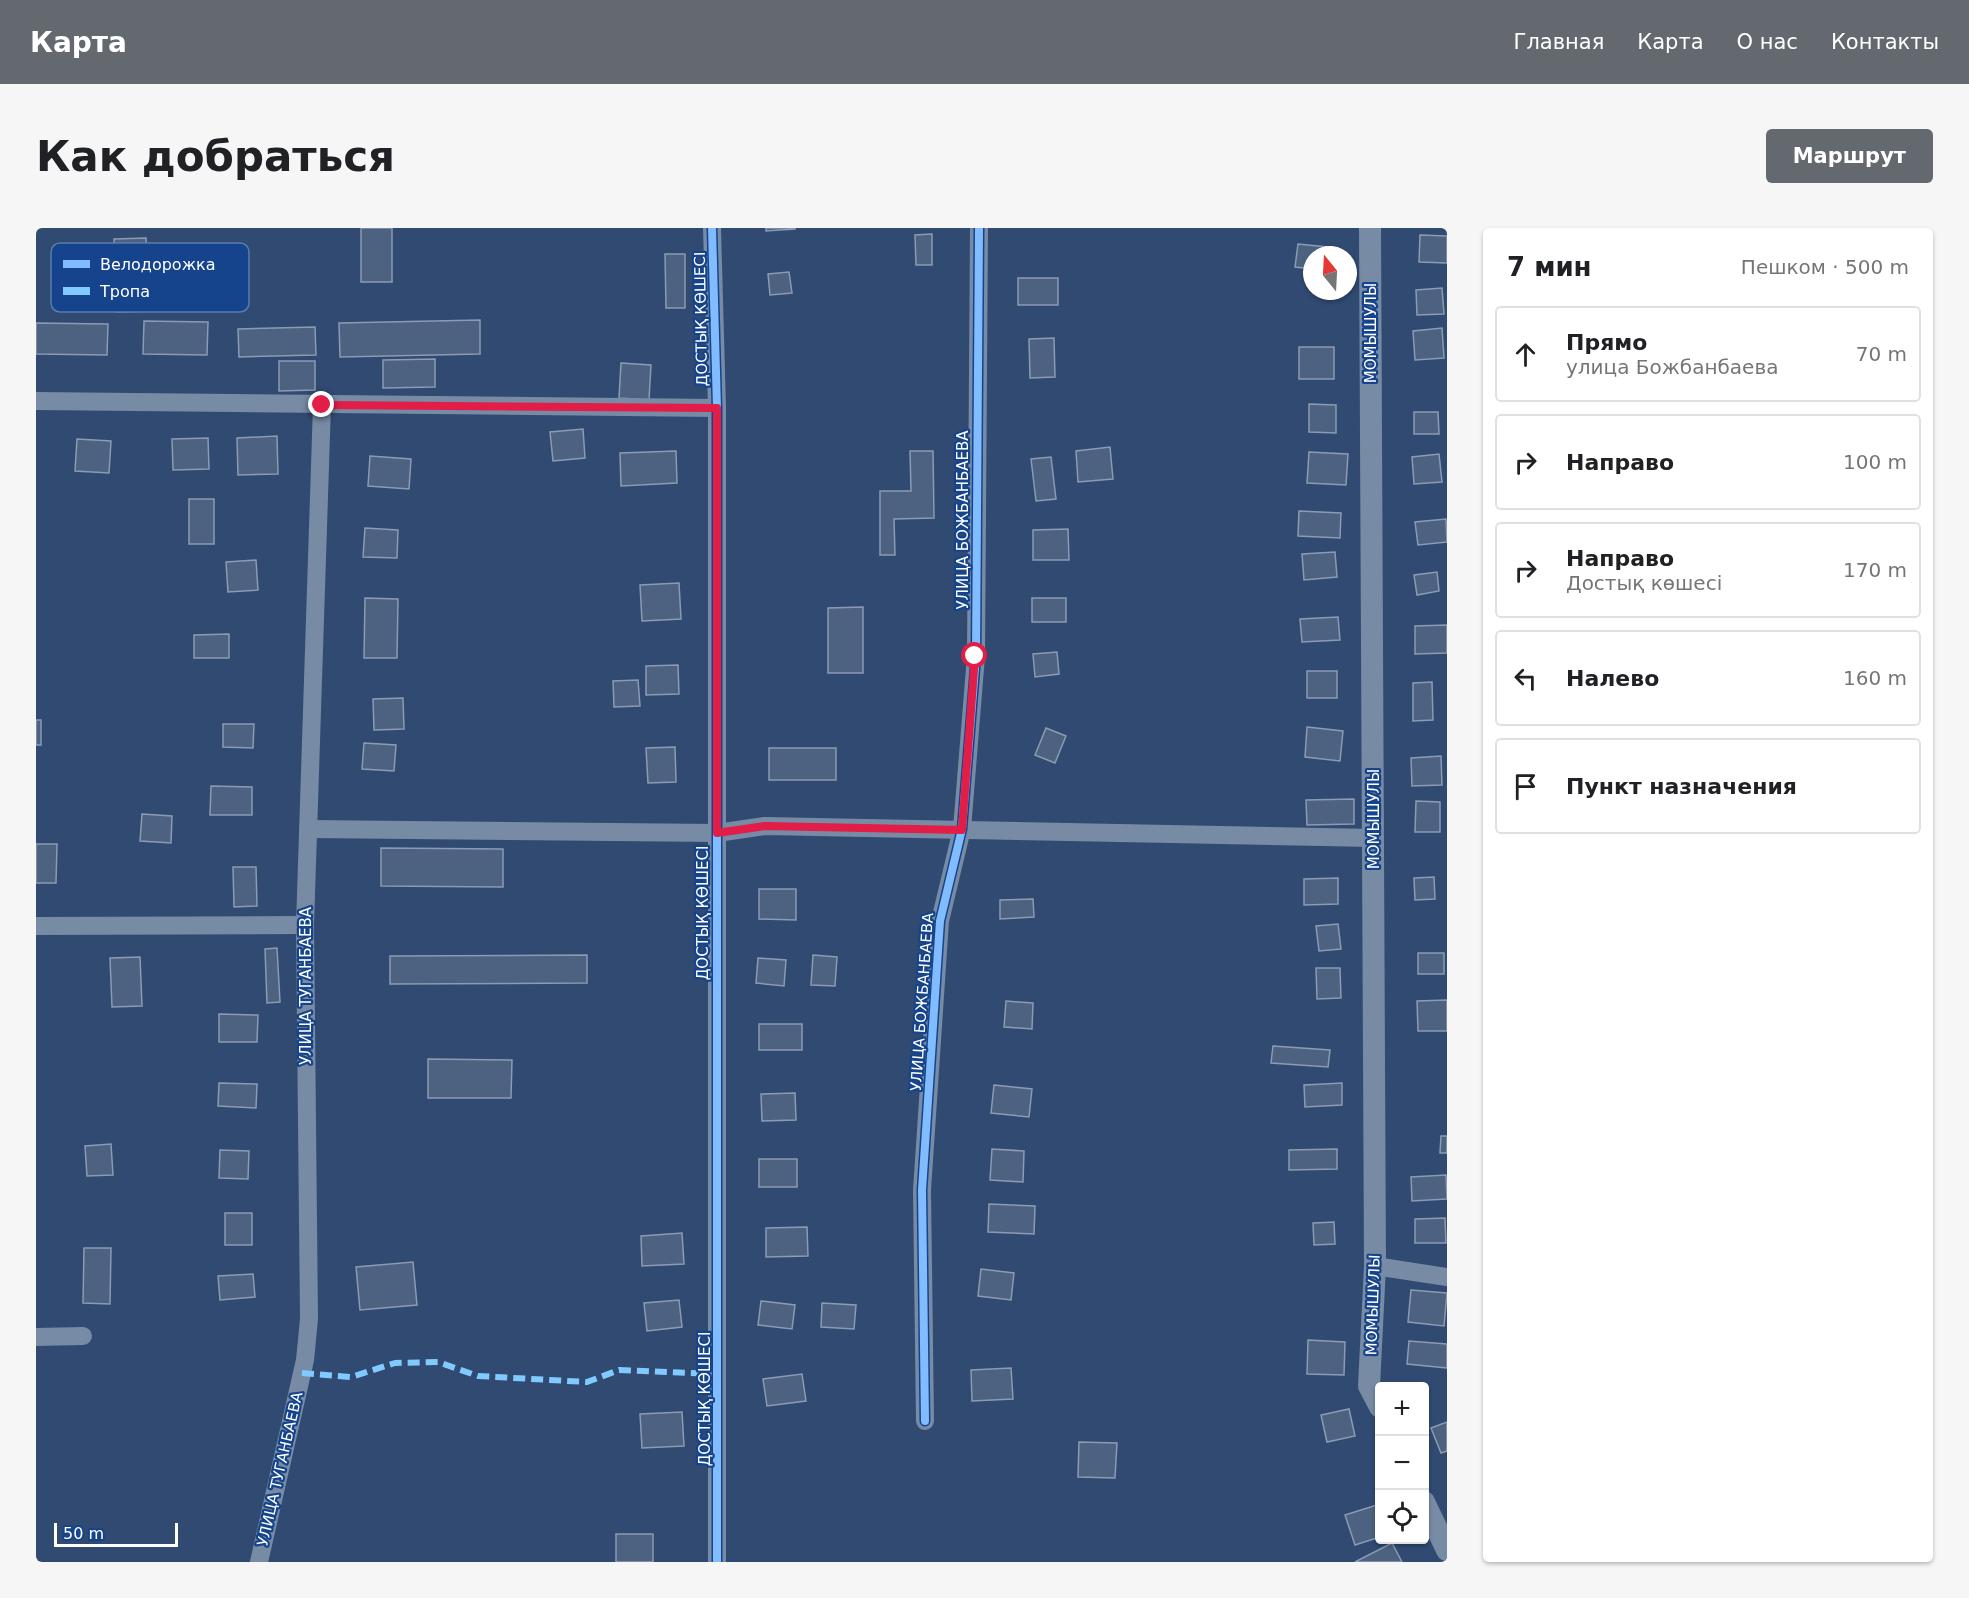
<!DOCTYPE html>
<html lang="ru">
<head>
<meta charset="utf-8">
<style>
  body { margin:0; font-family:"DejaVu Sans",sans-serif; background:#f6f6f6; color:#202124 }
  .controls { position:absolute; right:18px; bottom:18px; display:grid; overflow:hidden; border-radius:6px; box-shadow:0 2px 4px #0004 }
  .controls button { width:54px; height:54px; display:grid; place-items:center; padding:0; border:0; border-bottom:2px solid #e0e0e0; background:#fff; color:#202124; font:30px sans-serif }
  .compass { position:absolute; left:1267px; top:18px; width:54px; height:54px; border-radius:50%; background:#fff; box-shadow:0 2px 4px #0004; rotate:342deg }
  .scale { position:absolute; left:18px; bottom:15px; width:124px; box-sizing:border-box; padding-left:6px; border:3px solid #fff; border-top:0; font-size:16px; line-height:21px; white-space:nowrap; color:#fff; -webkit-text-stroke:4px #15448c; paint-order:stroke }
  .stop { position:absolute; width:18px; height:18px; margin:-14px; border:4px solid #e11d48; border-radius:50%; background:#fff }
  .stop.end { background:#e11d48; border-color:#fff; box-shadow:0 2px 6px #0008 }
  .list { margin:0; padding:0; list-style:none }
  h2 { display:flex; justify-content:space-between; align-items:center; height:78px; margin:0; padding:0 24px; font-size:26px }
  h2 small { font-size:20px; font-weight:400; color:#757577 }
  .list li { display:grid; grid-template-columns:39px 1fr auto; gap:18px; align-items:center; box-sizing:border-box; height:96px; margin:0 12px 12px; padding:0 12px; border:2px solid #e0e0e0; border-radius:6px }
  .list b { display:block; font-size:22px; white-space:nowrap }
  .list p { margin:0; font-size:20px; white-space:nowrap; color:#757577 }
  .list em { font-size:20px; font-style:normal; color:#757577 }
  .icon { flex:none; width:33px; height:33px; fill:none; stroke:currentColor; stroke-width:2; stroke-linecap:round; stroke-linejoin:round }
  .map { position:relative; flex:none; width:1411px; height:1334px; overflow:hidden; border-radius:6px }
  header { display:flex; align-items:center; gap:36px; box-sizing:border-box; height:84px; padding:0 30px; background:#646970; color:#fff }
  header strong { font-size:28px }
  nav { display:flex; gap:33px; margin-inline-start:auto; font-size:21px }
  .intro { display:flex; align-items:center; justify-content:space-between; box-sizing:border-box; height:144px; padding:0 36px }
  h1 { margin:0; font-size:42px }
  .button { padding:15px 27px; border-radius:6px; background:#646970; color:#fff; font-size:21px; font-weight:700 }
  main { display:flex; gap:36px; padding:0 36px }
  aside { flex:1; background:#fff; border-radius:6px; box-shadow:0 2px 4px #0004 }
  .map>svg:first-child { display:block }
  .building { fill:#4d6281; stroke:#8b9bb3; stroke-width:1.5 }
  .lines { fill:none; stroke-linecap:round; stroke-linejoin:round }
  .minor { stroke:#778ba5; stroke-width:18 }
  .tertiary { stroke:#778ba5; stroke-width:22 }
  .quiet { stroke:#80caff; stroke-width:6; stroke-dasharray:12 6; stroke-linecap:butt }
  .cycleway-casing { stroke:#15448c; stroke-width:11 }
  .cycleway { stroke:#80bcff; stroke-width:8 }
  .route { stroke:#e11d48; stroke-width:8 }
  .labels { text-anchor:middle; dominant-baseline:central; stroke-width:4.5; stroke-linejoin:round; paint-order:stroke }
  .street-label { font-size:15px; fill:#fff; stroke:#15448c }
  .key { fill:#15448c; stroke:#5b7cae; stroke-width:1.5 }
  .key-label { font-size:16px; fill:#fff }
</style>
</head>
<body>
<header>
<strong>Карта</strong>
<nav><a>Главная</a><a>Карта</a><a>О нас</a><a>Контакты</a></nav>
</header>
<div class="intro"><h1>Как добраться</h1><a class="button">Маршрут</a></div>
<main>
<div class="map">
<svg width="1411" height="1334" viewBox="0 0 1411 1334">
  <rect width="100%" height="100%" fill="#304a71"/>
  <g class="building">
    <rect x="325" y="0" width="31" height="54"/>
    <polygon points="730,0 759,0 759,1 730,3"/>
    <polygon points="896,6 896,37 880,37 879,7"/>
    <polygon points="1384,7 1411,8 1411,35 1383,34"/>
    <polygon points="110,10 113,83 81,84 78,11"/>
    <polygon points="1262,16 1302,20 1301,27 1276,27 1276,41 1259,39"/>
    <polygon points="629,26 649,26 649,80 630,80"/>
    <polygon points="753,44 756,65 734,67 732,46"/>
    <rect x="982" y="50" width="40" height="27"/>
    <polygon points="1406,60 1408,86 1381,87 1380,62"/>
    <polygon points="444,92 444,126 304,129 303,95"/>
    <polygon points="108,93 172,94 171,127 107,126"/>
    <polygon points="0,95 72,96 71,127 0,126"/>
    <polygon points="279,99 280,127 203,129 202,101"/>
    <polygon points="1406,100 1408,130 1379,132 1377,103"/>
    <polygon points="1018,110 1019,149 994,150 993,111"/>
    <rect x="1263" y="119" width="35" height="32"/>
    <polygon points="399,131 399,159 347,160 347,132"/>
    <polygon points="243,133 279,133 279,162 243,163"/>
    <polygon points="585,135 615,137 613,172 583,170"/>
    <polygon points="1273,176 1300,177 1300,205 1273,204"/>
    <polygon points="1378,184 1402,184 1403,206 1378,206"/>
    <polygon points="547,201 549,230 517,233 514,204"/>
    <polygon points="241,208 242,246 202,247 201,210"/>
    <polygon points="172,210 173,241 137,242 136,211"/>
    <polygon points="41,211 75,213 73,245 39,243"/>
    <polygon points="1074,219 1077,251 1042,254 1040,223"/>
    <polygon points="640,223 641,255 585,258 584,225"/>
    <polygon points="874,223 897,223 898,290 858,291 859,327 844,327 844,263 875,263"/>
    <polygon points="1273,224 1312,226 1310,257 1271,255"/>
    <polygon points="1403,226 1406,254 1378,256 1376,229"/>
    <polygon points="334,228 375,231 373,261 332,258"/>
    <polygon points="1015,229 1020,271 1000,273 995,231"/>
    <rect x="153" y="271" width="25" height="45"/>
    <polygon points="1263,283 1305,285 1304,310 1262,308"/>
    <polygon points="1410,291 1411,314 1382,317 1379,294"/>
    <polygon points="329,300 362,302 361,330 327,329"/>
    <polygon points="1032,301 1033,332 997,332 997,302"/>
    <polygon points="1299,324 1301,349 1268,352 1266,326"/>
    <polygon points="220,332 222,362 192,364 190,334"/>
    <polygon points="1401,344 1403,363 1381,367 1378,347"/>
    <polygon points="643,355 645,391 606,393 604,357"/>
    <polygon points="329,370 362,371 361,430 328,430"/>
    <rect x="996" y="370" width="34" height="24"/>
    <polygon points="827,379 827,445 792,445 792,380"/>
    <polygon points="1302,389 1304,412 1266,414 1264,391"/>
    <polygon points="1411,397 1411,425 1379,426 1379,398"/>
    <polygon points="193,406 193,430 158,430 158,407"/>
    <polygon points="1021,424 1023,446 999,449 997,426"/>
    <polygon points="642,437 643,466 610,467 610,438"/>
    <rect x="1271" y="443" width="30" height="27"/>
    <polygon points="602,452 604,478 578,479 577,453"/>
    <polygon points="1396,454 1397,492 1377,493 1377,455"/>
    <polygon points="367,470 368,501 338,502 337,471"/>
    <rect x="0" y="492" width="5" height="25"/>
    <polygon points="187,496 218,496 217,520 187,519"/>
    <polygon points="1271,499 1307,503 1304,533 1269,529"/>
    <polygon points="1010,500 1030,508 1019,535 999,527"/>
    <polygon points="328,515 360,517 358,543 326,541"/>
    <polygon points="639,519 640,554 612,555 610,520"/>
    <rect x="733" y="520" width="67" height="32"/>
    <polygon points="1405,528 1406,557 1376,558 1375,530"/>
    <polygon points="175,558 216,559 216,587 174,587"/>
    <polygon points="1318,571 1318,596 1271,597 1270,572"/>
    <polygon points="1380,573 1404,574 1404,604 1379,604"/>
    <polygon points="106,586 136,588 135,615 104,613"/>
    <polygon points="0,616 21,616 20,655 0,655"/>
    <polygon points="345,620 467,621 467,659 345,658"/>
    <polygon points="197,639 220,639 221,678 198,679"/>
    <polygon points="1398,649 1399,671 1379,672 1378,650"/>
    <polygon points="1302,650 1302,676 1268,677 1268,651"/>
    <polygon points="723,661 760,661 760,692 723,691"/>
    <polygon points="997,671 998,689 964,691 964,672"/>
    <polygon points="1302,696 1305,721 1283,723 1280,698"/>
    <polygon points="241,720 244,774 231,775 229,721"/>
    <rect x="1382" y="725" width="26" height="21"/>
    <polygon points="551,727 551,755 354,756 354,728"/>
    <polygon points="777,727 801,729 799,758 775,757"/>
    <polygon points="104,729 106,778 76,779 74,730"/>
    <polygon points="722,730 750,732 748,758 720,755"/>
    <polygon points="1280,740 1304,740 1305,770 1281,771"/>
    <polygon points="1411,772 1411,803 1382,803 1381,773"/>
    <polygon points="970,773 997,775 996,801 968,799"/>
    <polygon points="183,786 222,787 221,814 183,814"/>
    <rect x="723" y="796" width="43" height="26"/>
    <polygon points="1237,818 1294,822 1292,839 1235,835"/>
    <polygon points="392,831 476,832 475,870 392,870"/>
    <polygon points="183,855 221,856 220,880 182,878"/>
    <polygon points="1306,855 1306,877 1269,879 1268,857"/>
    <polygon points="958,857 996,861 993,889 955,885"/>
    <polygon points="759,865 760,892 726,893 725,866"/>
    <polygon points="1405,908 1411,908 1411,925 1404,925"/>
    <polygon points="75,916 77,947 51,948 49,918"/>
    <polygon points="956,921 988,923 987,954 954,952"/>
    <polygon points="1301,921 1301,941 1253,942 1253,922"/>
    <polygon points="184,922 213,923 212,951 183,950"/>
    <rect x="723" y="931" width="38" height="28"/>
    <polygon points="1410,947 1411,971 1376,973 1375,949"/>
    <polygon points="953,976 999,978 998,1006 952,1004"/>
    <rect x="189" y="985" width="27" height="32"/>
    <polygon points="1409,990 1410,1015 1379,1015 1379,991"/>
    <polygon points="1298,994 1299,1016 1278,1017 1277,995"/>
    <polygon points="771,999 772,1028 730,1029 730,1000"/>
    <polygon points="646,1005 648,1036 606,1038 605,1008"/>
    <polygon points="48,1020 75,1020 74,1076 47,1075"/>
    <polygon points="377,1034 381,1077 324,1082 320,1039"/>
    <polygon points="945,1041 978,1045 975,1072 942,1068"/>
    <polygon points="217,1046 219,1069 184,1072 182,1048"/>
    <polygon points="1375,1062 1411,1065 1408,1098 1372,1094"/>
    <polygon points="643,1072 646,1099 611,1103 608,1075"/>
    <polygon points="725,1073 759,1077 756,1101 722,1097"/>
    <polygon points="786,1075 820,1077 818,1101 785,1099"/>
    <polygon points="1272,1112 1309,1114 1308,1147 1271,1146"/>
    <polygon points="1373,1113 1411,1116 1411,1140 1371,1136"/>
    <polygon points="975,1140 977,1171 936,1173 935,1142"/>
    <polygon points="766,1146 770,1173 731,1178 727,1151"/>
    <polygon points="1313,1181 1319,1208 1291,1214 1285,1187"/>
    <polygon points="646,1184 648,1218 606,1220 604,1186"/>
    <polygon points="1411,1194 1411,1223 1405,1225 1395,1200"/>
    <polygon points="1043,1214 1081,1215 1079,1250 1042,1249"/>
    <polygon points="1344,1276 1344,1309 1319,1317 1309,1287"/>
    <rect x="580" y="1306" width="37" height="28"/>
    <polygon points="1356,1315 1366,1334 1319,1334"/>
  </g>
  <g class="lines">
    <g class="minor">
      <polyline points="676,0 681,180 681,1334"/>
      <polyline points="0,173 681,180"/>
      <polyline points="272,601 681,605 729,598 1338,610"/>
      <polyline points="0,698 269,697"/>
      <polyline points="1339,1038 1411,1049"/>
      <polyline points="0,1109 47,1108"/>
      <polyline points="889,1193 886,962 904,693 926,601 940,428 943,0"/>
      <polyline points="223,1334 269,1132 273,1091 269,697 286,177"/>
    </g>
    <g class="tertiary">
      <polyline points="1334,0 1339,1038 1333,1158 1344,1179"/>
      <polyline points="1388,1274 1411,1322"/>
    </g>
    <polyline class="quiet" points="266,1145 315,1149 359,1135 402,1134 442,1148 551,1154 583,1142 682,1146"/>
    <g class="cycleway-casing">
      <g id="cycleway">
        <polyline points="676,0 681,180 681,1334"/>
        <polyline points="889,1193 886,962 904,693 926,601 940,428 943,0"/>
      </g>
    </g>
    <use href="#cycleway" class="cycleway"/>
  </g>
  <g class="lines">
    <polyline class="route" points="286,177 681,180 681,605 729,598 926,602 939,428"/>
  </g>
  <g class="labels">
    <g class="street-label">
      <text transform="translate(665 91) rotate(-91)">ДОСТЫҚ КӨШЕСІ</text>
      <text transform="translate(1335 105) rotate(-90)">МОМЫШУЛЫ</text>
      <text transform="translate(927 292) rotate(-90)">УЛИЦА БОЖБАНБАЕВА</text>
      <text transform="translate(1338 591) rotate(-90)">МОМЫШУЛЫ</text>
      <text transform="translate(667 685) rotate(-90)">ДОСТЫҚ КӨШЕСІ</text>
      <text transform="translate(270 758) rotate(-90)">УЛИЦА ТУГАНБАЕВА</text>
      <text transform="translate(886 774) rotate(-86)">УЛИЦА БОЖБАНБАЕВА</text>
      <text transform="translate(1337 1077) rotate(-88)">МОМЫШУЛЫ</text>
      <text transform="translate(669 1171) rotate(-90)">ДОСТЫҚ КӨШЕСІ</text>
      <text transform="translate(244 1241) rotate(-77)">УЛИЦА ТУГАНБАЕВА</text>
    </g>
  </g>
  <rect x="15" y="15" width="198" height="69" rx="9" class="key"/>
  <rect x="27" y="32" width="27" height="8" fill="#80bcff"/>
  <rect x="27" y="59" width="27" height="8" fill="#80caff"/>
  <g class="key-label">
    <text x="64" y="42">Велодорожка</text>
    <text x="64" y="69">Тропа</text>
  </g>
</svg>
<div class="controls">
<button>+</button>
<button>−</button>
<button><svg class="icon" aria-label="locate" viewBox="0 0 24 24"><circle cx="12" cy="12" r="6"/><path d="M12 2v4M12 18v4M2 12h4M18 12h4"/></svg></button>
</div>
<svg class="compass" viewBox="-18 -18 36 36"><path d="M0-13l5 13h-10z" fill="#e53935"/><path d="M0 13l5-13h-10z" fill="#757577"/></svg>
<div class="scale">50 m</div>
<div class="stop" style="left:939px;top:428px"></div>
<div class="stop end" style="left:286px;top:177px"></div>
</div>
<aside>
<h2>7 мин<small>Пешком · 500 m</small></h2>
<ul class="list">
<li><svg class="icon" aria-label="ahead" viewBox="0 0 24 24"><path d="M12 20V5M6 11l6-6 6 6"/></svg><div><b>Прямо</b><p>улица Божбанбаева</p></div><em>70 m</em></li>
<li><svg class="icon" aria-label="right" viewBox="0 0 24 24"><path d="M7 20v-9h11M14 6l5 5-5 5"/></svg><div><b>Направо</b></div><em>100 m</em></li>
<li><svg class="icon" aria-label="right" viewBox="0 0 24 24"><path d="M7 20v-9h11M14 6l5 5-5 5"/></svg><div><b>Направо</b><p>Достық көшесі</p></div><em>170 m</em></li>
<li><svg class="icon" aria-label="left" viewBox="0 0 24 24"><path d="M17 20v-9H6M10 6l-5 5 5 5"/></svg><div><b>Налево</b></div><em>160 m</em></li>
<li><svg class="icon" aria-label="arrive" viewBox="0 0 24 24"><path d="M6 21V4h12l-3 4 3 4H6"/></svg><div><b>Пункт назначения</b></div></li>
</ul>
</aside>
</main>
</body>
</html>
